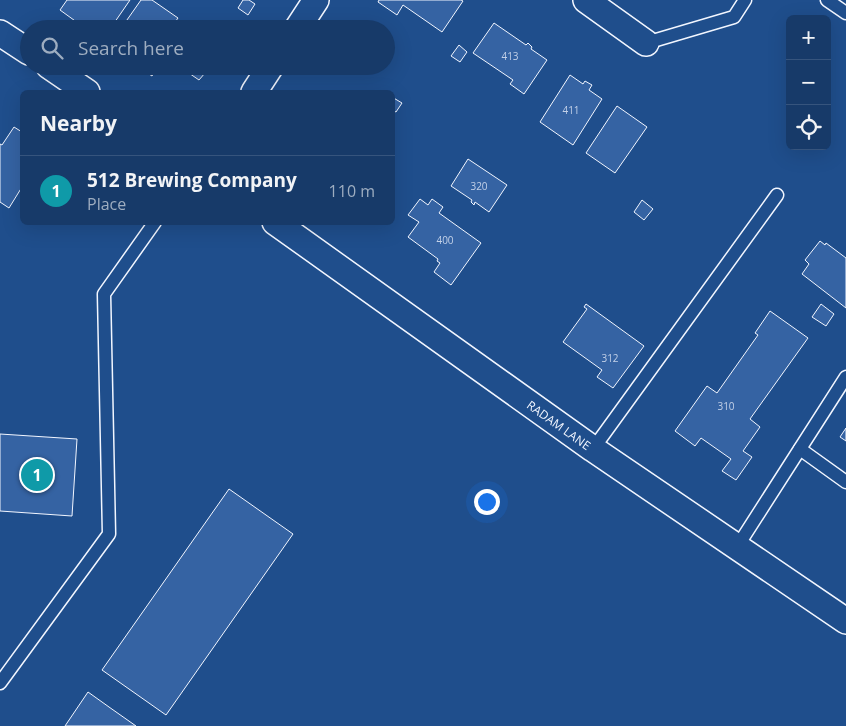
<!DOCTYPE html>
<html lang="en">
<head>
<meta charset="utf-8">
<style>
  body { margin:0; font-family:"Open Sans",sans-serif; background:#244571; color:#f1f3f6 }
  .controls { position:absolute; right:15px; top:15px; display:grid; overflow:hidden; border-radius:8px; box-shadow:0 5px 20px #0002 }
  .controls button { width:45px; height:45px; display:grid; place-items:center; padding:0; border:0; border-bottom:1px solid #36547d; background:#173a69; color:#f1f3f6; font:25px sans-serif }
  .you { position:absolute; left:486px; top:501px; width:18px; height:18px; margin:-12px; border:4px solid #fff; border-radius:50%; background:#1a73e8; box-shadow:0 0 0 8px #1a73e833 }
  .badge { display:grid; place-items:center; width:32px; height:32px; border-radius:50%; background:#8bbbb9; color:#fff; font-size:16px; font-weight:700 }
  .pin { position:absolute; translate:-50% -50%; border:2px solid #fff; box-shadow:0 1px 5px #0006 }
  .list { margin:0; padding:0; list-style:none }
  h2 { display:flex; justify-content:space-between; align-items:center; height:65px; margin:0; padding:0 20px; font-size:21px }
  h2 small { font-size:16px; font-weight:400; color:#9eadc0 }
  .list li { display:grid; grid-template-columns:32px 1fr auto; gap:15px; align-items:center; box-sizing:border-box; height:70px; padding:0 20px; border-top:1px solid #36547d }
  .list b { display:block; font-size:19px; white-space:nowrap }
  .list p { margin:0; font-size:16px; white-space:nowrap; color:#9eadc0 }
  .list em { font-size:16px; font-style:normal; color:#9eadc0 }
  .icon { flex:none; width:28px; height:28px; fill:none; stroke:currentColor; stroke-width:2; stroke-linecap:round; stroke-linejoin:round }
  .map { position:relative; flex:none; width:846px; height:726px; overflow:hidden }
  .search { position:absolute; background:#173a69; box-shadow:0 5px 20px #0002; left:20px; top:20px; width:375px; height:55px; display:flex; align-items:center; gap:12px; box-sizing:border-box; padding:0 18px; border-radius:28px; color:#9eadc0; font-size:19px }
  .panel { position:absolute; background:#173a69; box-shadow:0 5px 20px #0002; left:20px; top:90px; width:375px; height:135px; border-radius:8px }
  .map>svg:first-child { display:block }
  .building { fill:#3563a3; stroke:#f2f6ff }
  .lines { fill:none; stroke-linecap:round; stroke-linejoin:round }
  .lane-casing { stroke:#f2f6ff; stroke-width:15 }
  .street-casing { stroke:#f2f6ff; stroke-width:28 }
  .lane { stroke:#1f4e8c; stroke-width:12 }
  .street { stroke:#1f4e8c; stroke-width:25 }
  .labels { text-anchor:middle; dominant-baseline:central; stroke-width:4; stroke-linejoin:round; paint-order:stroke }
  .number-label { font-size:10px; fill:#c3d1e8 }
  .street-label { font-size:12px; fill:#f2f6ff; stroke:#1f4e8c }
</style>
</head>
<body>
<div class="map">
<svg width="846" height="726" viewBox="0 0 846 726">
  <rect width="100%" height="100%" fill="#1f4e8c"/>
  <g class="building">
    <polygon points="67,0 130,0 110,29 76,29 78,23 60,10"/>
    <polygon points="141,0 152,0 178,18 170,29 122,27"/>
    <polygon points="243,0 249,0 255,4 248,15 238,8"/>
    <polygon points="379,0 461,0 463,1 442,32 403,5 397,15 378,2"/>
    <polygon points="350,21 354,24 362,29 344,29"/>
    <polygon points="198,23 207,29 194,29"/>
    <polygon points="494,23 526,45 528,43 532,47 531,49 547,60 524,94 510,84 513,80 473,53"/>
    <polygon points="459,45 467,52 460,62 451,56"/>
    <polygon points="137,66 158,66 152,76"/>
    <polygon points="185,66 211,66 199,80 183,69"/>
    <polygon points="570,75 583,84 585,81 592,85 589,90 602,99 573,145 540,122"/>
    <polygon points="392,97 402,103 396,112 392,110"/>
    <polygon points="617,106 647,127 615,173 586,153"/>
    <polygon points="14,127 22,132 22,187 9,208 0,202 0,144 2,145"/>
    <polygon points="468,159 507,185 489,212 475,202 474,205 471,202 472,200 451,186"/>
    <polygon points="420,199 428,205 432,199 443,207 439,213 481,243 451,285 434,272 440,263 437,261 438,259 408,237 419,222 408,215"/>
    <polygon points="642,200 653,209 644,220 634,212"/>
    <polygon points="820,241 825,245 826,243 846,258 846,308 802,274 809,264 805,260"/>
    <polygon points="586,304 644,346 613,388 597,377 602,370 563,342 587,309 584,307"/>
    <polygon points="821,304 834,314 826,326 812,317"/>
    <polygon points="770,311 808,338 750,419 760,427 743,451 752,457 736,480 722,471 731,459 701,438 695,446 675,431 707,386 717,393 758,335 755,333"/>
    <polygon points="846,428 846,441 840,437"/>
    <polygon points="0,434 77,439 72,516 0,511"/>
    <polygon points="229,489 293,534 166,715 102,670"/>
    <polygon points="88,692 109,707 136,726 65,726"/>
  </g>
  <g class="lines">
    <g class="lane-casing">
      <g id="lane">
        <polyline points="827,0 846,13"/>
        <polyline points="646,43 734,17 745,0"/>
        <polyline points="593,449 777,195"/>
        <polyline points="800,449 846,482"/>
        <polyline points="737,547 846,377"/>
        <polyline points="0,683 109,534 104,294 155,222"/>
      </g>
    </g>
    <g class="street-casing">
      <g id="street">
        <polyline points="586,0 646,43"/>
        <polyline points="297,29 316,0"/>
        <polyline points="0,33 29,52"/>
        <polyline points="49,66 87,92"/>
        <polyline points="254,92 271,66"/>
        <path id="s1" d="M 275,222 L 593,449 L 846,621"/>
      </g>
    </g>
    <use href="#lane" class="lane"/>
    <use href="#street" class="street"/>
  </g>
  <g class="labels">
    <g class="number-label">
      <text x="510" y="56">413</text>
      <text x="571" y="110">411</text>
      <text x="479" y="186">320</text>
      <text x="445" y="240">400</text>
      <text x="610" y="358">312</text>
      <text x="726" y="406">310</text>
    </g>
    <g class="street-label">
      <text stroke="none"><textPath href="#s1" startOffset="349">RADAM LANE</textPath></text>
    </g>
  </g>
</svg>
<div class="controls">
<button>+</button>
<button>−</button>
<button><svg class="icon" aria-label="locate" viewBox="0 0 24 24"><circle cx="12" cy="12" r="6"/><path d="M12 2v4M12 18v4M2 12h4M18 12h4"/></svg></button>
</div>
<div class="you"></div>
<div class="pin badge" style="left:37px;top:475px;background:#0f9aa8">1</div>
<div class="search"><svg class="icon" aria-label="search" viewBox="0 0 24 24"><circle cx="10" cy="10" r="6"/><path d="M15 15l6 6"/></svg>Search here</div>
<section class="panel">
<h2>Nearby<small></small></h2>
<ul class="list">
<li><span class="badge" style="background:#0f9aa8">1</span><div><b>512 Brewing Company</b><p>Place</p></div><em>110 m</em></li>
</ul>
</section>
</div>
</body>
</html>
